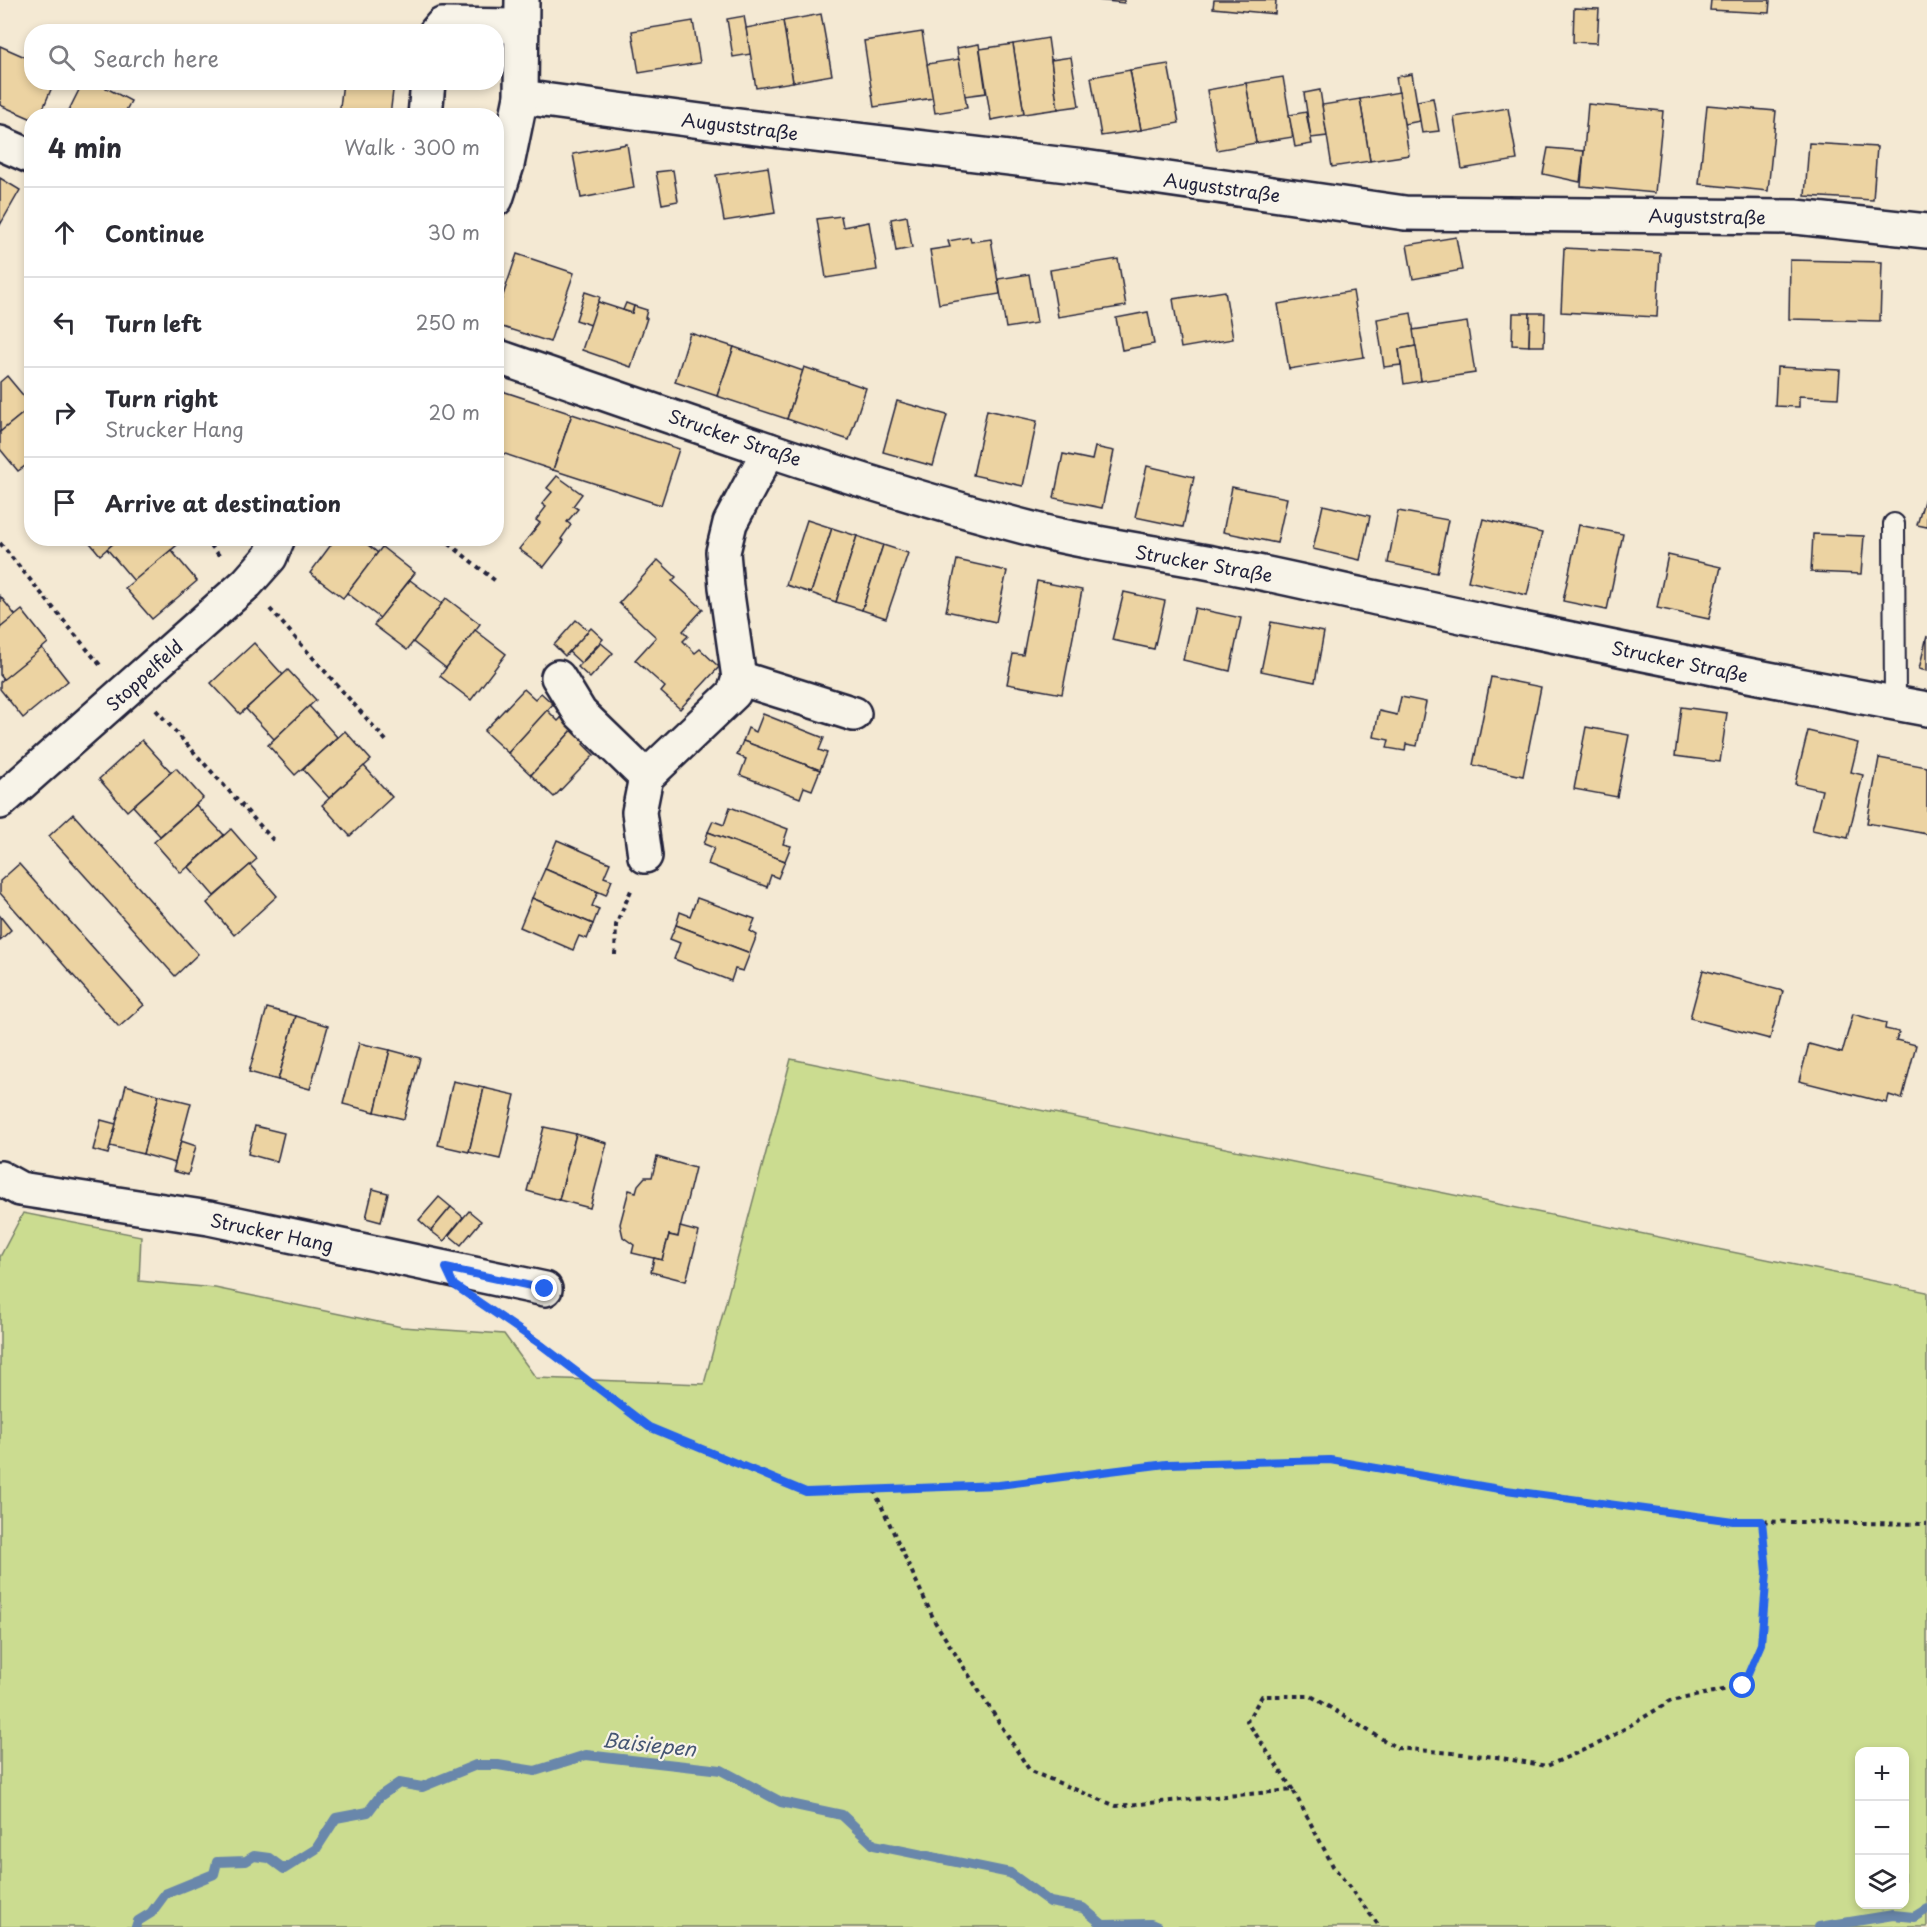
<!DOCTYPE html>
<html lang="en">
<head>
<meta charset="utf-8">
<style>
  body { margin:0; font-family:"Playpen Sans",sans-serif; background:#f2f2f3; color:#2b2b33 }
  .controls { position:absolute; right:18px; bottom:18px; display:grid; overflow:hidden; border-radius:12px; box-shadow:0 3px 9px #0003 }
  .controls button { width:54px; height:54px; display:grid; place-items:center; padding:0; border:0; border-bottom:2px solid #e1e1e2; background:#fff; color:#2b2b33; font:30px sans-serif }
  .stop { position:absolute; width:18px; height:18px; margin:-14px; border:4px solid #2563eb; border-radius:50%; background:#fff }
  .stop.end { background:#2563eb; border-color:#fff; box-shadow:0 2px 6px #0008 }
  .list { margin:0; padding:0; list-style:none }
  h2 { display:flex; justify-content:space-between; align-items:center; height:78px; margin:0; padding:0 24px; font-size:26px }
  h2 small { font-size:20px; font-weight:400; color:#7c7c81 }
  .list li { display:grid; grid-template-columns:39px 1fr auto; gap:18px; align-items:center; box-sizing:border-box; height:90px; padding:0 24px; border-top:2px solid #e1e1e2 }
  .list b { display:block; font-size:22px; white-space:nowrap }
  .list p { margin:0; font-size:20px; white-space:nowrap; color:#7c7c81 }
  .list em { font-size:20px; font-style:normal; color:#7c7c81 }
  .icon { flex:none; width:33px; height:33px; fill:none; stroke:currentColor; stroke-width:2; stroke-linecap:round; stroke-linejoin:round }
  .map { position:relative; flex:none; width:1927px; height:1927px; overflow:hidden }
  .search { position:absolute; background:#fff; box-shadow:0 3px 9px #0003; left:24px; top:24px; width:480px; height:66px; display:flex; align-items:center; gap:15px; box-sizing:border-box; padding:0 21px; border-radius:24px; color:#7c7c81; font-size:22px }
  .panel { position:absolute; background:#fff; box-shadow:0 3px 9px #0003; left:24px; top:108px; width:480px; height:438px; border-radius:24px }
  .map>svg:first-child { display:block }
  .green { fill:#cbdc90; stroke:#767f66; stroke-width:1.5; fill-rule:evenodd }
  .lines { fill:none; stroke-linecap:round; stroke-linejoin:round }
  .stream { stroke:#6987ab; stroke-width:10 }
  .building { fill:#ecd3a2; stroke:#22223b; stroke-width:1.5 }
  .lane-casing { stroke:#22223b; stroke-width:24 }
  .street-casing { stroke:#22223b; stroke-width:38 }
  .path { stroke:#22223b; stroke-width:4; stroke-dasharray:4.5 4.5; stroke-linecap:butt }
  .lane { stroke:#f7f3e8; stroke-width:20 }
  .street { stroke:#f7f3e8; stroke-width:33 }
  .route { stroke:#2563eb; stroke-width:8 }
  .labels { text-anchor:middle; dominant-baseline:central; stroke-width:4.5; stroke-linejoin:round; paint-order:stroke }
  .street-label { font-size:18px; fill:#22223b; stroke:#f7f3e8 }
  .water-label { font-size:20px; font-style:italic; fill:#455573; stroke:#f7f3e8 }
</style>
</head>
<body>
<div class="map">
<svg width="1927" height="1927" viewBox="0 0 1927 1927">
  <rect width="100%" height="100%" fill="#f4e9d3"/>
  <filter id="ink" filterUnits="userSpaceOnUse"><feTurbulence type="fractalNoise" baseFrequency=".0167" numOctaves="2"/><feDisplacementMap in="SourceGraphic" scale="12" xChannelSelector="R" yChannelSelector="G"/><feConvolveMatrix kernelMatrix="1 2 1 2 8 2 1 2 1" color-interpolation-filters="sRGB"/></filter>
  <g filter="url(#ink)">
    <path class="green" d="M 791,1059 L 1927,1292 L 1927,1927 L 0,1927 L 0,1257 L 23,1213 L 141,1236 L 139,1281 L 215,1288 L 402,1327 L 504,1334 L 536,1378 L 704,1384 ZM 1860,1752 L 1904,1752 L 1904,1904 L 1860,1904 Z"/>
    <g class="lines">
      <g class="stream">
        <polyline points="136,1927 138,1921 151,1913 165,1894 214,1874 217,1862 246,1861 254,1856 269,1858 284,1869 316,1849 336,1818 368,1812 380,1796 399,1783 422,1787 476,1765 498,1765 535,1771 586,1755 721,1770 781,1802 842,1815 874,1845 1010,1873 1050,1902 1083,1908 1103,1925 1151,1924 1158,1927"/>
        <polyline points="1819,1927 1893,1915 1914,1917 1927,1909"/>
      </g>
    </g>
    <g class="building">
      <polygon points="1096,0 1124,0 1124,3"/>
      <polygon points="1214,0 1276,0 1275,14 1213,8"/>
      <polygon points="1711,0 1770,0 1769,13 1710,10"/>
      <polygon points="1574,8 1599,9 1597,43 1573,42"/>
      <polygon points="821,14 832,75 793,82 783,21"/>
      <polygon points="744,16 751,54 733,57 727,19"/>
      <polygon points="693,21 700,63 639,73 632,31"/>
      <polygon points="783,21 793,82 756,88 746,28"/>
      <polygon points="922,32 933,98 874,107 864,41"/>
      <polygon points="1048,38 1058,109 1024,114 1013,44"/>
      <polygon points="979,44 986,93 964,96 957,48"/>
      <polygon points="1013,44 1024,114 991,120 980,49"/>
      <polygon points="0,46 32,60 32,82 54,82 40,116 32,116 32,119 0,105"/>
      <polygon points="1071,57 1079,106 1058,109 1051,60"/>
      <polygon points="959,59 967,108 935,113 927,64"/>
      <polygon points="1168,64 1179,123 1141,130 1130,70"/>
      <polygon points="1130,70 1141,130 1101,136 1091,77"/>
      <polygon points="1412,74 1420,121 1404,124 1396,77"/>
      <polygon points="1283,77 1293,137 1256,143 1246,83"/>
      <polygon points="83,82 95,82 131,101 123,116 66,116"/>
      <polygon points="343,82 394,82 390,116 339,116"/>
      <polygon points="1246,83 1256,143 1217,150 1207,90"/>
      <polygon points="1320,90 1327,136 1311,138 1304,93"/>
      <polygon points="1399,92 1409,155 1370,161 1360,99"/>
      <polygon points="1433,98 1439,131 1422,133 1417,101"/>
      <polygon points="1360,99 1370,161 1332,167 1322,105"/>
      <polygon points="1588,104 1663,111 1655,193 1581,186"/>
      <polygon points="1707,105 1776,111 1768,191 1699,184"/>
      <polygon points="1508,108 1517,160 1462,169 1454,117"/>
      <polygon points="1306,112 1312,144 1295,147 1289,115"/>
      <polygon points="1809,143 1877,147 1873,200 1805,196"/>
      <polygon points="627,144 634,188 581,198 573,154"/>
      <polygon points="1548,148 1584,151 1580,182 1543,174"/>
      <polygon points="768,167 775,213 724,221 716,175"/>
      <polygon points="673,170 678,201 662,204 656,172"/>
      <polygon points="0,178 20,190 0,225"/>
      <polygon points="841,216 843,227 869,222 877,270 826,278 817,219"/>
      <polygon points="907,216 912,248 896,251 891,219"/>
      <polygon points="970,237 971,242 991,239 1000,294 939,304 930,250 950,247 948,241"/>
      <polygon points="1456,237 1462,270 1413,279 1407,245"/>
      <polygon points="1564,248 1660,253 1657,317 1561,312"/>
      <polygon points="517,254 574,273 550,342 496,325 496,316"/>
      <polygon points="1118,259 1126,306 1058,317 1050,270"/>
      <polygon points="1790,260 1882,262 1880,321 1789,319"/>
      <polygon points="1029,274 1037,323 1006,328 998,279"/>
      <polygon points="1225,291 1233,339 1181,348 1173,299"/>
      <polygon points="1353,291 1364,357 1289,369 1278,304"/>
      <polygon points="585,292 600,297 591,325 576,320"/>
      <polygon points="598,302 632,313 634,306 647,310 645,318 647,318 631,367 582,350"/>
      <polygon points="626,303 634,306 632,313 623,310"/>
      <polygon points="1148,312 1154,344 1122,350 1116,318"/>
      <polygon points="1411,313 1416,346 1399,349 1401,365 1384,367 1377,319"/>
      <polygon points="1513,313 1530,313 1529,346 1512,345"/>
      <polygon points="1530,313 1545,313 1544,346 1529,346"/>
      <polygon points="1467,322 1475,373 1421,381 1413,330"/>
      <polygon points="690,333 734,347 717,396 675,382"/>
      <polygon points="1416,346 1421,381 1404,384 1399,349"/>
      <polygon points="734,347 803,371 787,419 717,396"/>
      <polygon points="804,367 866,388 849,440 787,419"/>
      <polygon points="1777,367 1840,370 1838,398 1799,396 1799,407 1775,406"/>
      <polygon points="7,376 32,406 0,432 0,382"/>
      <polygon points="496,389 572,414 553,470 496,451"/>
      <polygon points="897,401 947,415 933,466 883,452"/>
      <polygon points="32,406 32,461 18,471 0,449 0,432"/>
      <polygon points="987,410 1037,421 1023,486 973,475"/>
      <polygon points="572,414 679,449 661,505 553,470"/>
      <polygon points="1095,447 1114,451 1102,508 1054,498 1063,454 1092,460"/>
      <polygon points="1147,466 1194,477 1183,527 1135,517"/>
      <polygon points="557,476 582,494 573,506 578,509 567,522 571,525 561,539 564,541 544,567 519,549 540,523 536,520 546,507 542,504 552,492 547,488"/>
      <polygon points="1232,487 1287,498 1277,543 1223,532"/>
      <polygon points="1926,494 1927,495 1927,527 1917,525"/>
      <polygon points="1323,505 1370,516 1360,560 1313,549"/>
      <polygon points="1398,511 1448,520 1437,573 1388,563"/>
      <polygon points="1483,519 1542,533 1527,595 1468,581"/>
      <polygon points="807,520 832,528 811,593 786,585"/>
      <polygon points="1579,525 1623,534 1607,610 1563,601"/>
      <polygon points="832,528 857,536 836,602 811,593"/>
      <polygon points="1813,534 1864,536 1861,574 1811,572"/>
      <polygon points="857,536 883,545 862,610 836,602"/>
      <polygon points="86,538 120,538 100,555"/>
      <polygon points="120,538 172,538 177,545 134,581 107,549"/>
      <polygon points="336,538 359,538 378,553 343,598 310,573"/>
      <polygon points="883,545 908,553 886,618 862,610"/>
      <polygon points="382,547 415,573 380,618 347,593"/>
      <polygon points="171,550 197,581 152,619 125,588"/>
      <polygon points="1668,555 1721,567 1709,619 1657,608"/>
      <polygon points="658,560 676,577 672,581 703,609 683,631 688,636 683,641 695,653 700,649 719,667 680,709 661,692 665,687 635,660 656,637 619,603"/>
      <polygon points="957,560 1007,571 996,622 946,611"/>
      <polygon points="410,580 442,604 407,650 374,625"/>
      <polygon points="1037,581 1082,590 1062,694 1007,684 1013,654 1023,655"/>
      <polygon points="1124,592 1165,601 1154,649 1112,640"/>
      <polygon points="0,596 16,616 0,628"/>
      <polygon points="446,598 480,624 446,668 413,642"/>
      <polygon points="1195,608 1241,618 1230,671 1183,660"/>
      <polygon points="22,610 48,643 4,680 0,675 0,628"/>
      <polygon points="576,620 589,631 565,656 554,645"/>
      <polygon points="1271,622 1324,632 1315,682 1261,671"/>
      <polygon points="591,628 603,639 581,663 569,652"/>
      <polygon points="475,630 506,654 471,700 440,676"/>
      <polygon points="1927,636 1927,671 1919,669"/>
      <polygon points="254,643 283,675 240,714 211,683"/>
      <polygon points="601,643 613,653 590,678 578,667"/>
      <polygon points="42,648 68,681 23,718 0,689 0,682"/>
      <polygon points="288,670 316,700 274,739 246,709"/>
      <polygon points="1491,677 1541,687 1523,776 1473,765"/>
      <polygon points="524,689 535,699 541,693 553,704 508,753 484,731"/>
      <polygon points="1401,697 1426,702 1417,746 1406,744 1405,751 1387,748 1389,740 1374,737 1379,711 1397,715"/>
      <polygon points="309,706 337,737 295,775 268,745"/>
      <polygon points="1681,707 1727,713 1720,762 1675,756"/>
      <polygon points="547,710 558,721 564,715 576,726 531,775 508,753"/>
      <polygon points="763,714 824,738 819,750 827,753 820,770 743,741 748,728 756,732"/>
      <polygon points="576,726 589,738 583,744 594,755 554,797 531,775"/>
      <polygon points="1586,727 1629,735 1617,797 1574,789"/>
      <polygon points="345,731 371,760 329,798 303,769"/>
      <polygon points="1808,731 1858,743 1851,772 1863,775 1848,838 1812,830 1822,790 1795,784"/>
      <polygon points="142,740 171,772 127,811 99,779"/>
      <polygon points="743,741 820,770 812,790 804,787 800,798 740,775 746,759 737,755"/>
      <polygon points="1879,758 1927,767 1927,834 1867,823"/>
      <polygon points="364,766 392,797 350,836 322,805"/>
      <polygon points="176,768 203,798 160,836 133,806"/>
      <polygon points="196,805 224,835 181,873 154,842"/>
      <polygon points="730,807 788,829 783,844 791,846 785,861 708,832 713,821 724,825"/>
      <polygon points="73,814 198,954 175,976 49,836"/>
      <polygon points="231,829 257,859 214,896 189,867"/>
      <polygon points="708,832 785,861 778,878 771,875 767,887 708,864 714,848 704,844"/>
      <polygon points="557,840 610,863 604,877 612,880 606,895 545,869"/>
      <polygon points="19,864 144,1005 119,1027 0,893 0,881"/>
      <polygon points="250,865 277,896 234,935 207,903"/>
      <polygon points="545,869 598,892 592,906 599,909 593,924 532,898"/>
      <polygon points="532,898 593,924 587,939 579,936 573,950 520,927"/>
      <polygon points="697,898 755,919 750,931 757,935 750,953 676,925 680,912 690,916"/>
      <polygon points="0,916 11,930 0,940"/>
      <polygon points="676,925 750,953 743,971 735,969 731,981 674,959 680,943 670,939"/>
      <polygon points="1703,970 1783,991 1770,1039 1690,1018"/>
      <polygon points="267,1008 296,1016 278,1080 249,1072"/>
      <polygon points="1853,1014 1886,1023 1885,1029 1899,1032 1896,1040 1916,1045 1902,1099 1889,1095 1887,1103 1799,1081 1809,1044 1842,1053"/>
      <polygon points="296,1016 328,1026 310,1089 278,1080"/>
      <polygon points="359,1043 390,1050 375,1112 343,1104"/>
      <polygon points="390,1050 420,1058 404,1119 375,1112"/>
      <polygon points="453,1081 484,1088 469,1152 438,1145"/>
      <polygon points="126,1085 159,1095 143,1154 110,1146"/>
      <polygon points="484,1088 515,1095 500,1159 469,1152"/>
      <polygon points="159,1095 191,1103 175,1163 143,1154"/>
      <polygon points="101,1120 116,1124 108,1154 93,1150"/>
      <polygon points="255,1126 284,1133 277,1162 248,1154"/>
      <polygon points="544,1127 576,1134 559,1200 527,1191"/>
      <polygon points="576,1134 607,1143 590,1208 559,1200"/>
      <polygon points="181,1141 196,1146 188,1175 173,1171"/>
      <polygon points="657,1157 695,1168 678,1237 669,1235 662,1260 632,1253 634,1245 623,1237 620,1224 629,1190 636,1192 638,1185 645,1177 652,1177"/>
      <polygon points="373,1189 388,1193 381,1222 366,1218"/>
      <polygon points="439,1197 451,1207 431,1231 419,1220"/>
      <polygon points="451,1207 463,1217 444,1241 431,1231"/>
      <polygon points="469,1211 481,1221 461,1245 449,1235"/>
      <polygon points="680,1227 699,1232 686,1281 651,1272 654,1258 662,1260 669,1235 678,1237"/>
    </g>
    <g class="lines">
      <g class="lane-casing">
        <polyline id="lane" points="1894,524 1895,703"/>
      </g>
      <g class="street-casing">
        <g id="street">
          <polyline points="436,32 442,25 522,26"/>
          <polyline points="521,97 731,125 1084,167 1405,213 1796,217 1927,231"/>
          <polyline points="425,116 428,82"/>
          <polyline points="0,143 32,157"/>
          <polyline points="496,199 507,165 521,97 522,0"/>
          <path d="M 496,356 C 676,418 856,484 1040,531 C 1105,547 1171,554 1237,568 C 1285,577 1333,589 1382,599 C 1563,638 1745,676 1927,709"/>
          <polyline points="558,677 580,713 646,777"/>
          <polyline points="739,678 854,714"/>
          <polyline points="0,802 247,583 270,557 278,538"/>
          <polyline points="645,856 639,812 646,777 734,693 739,678 726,587 723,552 730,523 769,450"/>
          <polyline points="0,1178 20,1189 209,1218 545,1289"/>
        </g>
      </g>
      <g class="path">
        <polyline points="205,538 222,559"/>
        <polyline points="442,538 498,583"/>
        <polyline points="0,543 100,665"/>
        <polyline points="270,609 389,744"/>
        <polyline points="156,710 274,841"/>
        <polyline points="615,955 616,925 632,888"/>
        <polyline points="504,1319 540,1344 649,1427 806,1492 999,1485 1166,1464 1330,1460 1499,1489 1733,1521 1927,1524"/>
        <polyline points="874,1490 935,1622 1030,1771 1116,1806 1293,1790 1333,1866 1380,1927"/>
        <polyline points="1293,1790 1247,1721 1262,1696 1311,1696 1397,1748 1496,1757 1547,1766 1604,1741 1671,1701 1742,1686 1761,1644 1767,1572 1762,1521"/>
      </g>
      <use href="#lane" class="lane"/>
      <use href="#street" class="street"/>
    </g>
  </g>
  <g class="lines" filter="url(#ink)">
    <polyline class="route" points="545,1289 446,1268 454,1285 540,1344 649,1427 806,1492 999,1485 1166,1464 1330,1460 1499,1489 1733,1521 1762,1521 1767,1572 1761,1644 1743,1686"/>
  </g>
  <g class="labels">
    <g class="street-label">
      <text transform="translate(740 126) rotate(7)">Auguststraße</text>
      <text transform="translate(1222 187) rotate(8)">Auguststraße</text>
      <text transform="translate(1707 216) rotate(1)">Auguststraße</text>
      <text transform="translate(735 437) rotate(19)">Strucker Straße</text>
      <text transform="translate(1204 563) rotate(10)">Strucker Straße</text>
      <text transform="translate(1680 661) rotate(12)">Strucker Straße</text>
      <text transform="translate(144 675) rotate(-42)">Stoppelfeld</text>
      <text transform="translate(272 1232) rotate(12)">Strucker Hang</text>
    </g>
    <g class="water-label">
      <text transform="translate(649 1744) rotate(6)">Baisiepen</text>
    </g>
  </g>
</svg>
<div class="controls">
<button>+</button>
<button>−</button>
<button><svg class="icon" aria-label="layers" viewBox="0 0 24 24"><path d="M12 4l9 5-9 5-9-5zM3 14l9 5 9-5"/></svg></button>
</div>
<div class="stop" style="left:1743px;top:1686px"></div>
<div class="stop end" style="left:545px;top:1289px"></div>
<div class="search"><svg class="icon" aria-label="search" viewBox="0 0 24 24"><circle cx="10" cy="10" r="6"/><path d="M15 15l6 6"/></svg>Search here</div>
<section class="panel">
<h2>4 min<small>Walk · 300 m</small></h2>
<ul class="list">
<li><svg class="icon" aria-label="ahead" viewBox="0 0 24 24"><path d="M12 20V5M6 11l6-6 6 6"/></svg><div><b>Continue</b></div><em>30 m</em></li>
<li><svg class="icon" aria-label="left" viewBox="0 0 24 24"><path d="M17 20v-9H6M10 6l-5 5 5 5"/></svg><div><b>Turn left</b></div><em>250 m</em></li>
<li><svg class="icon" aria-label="right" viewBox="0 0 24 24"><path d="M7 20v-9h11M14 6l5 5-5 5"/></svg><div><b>Turn right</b><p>Strucker Hang</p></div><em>20 m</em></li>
<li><svg class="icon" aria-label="arrive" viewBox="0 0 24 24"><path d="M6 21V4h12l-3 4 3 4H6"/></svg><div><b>Arrive at destination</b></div></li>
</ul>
</section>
</div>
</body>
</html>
